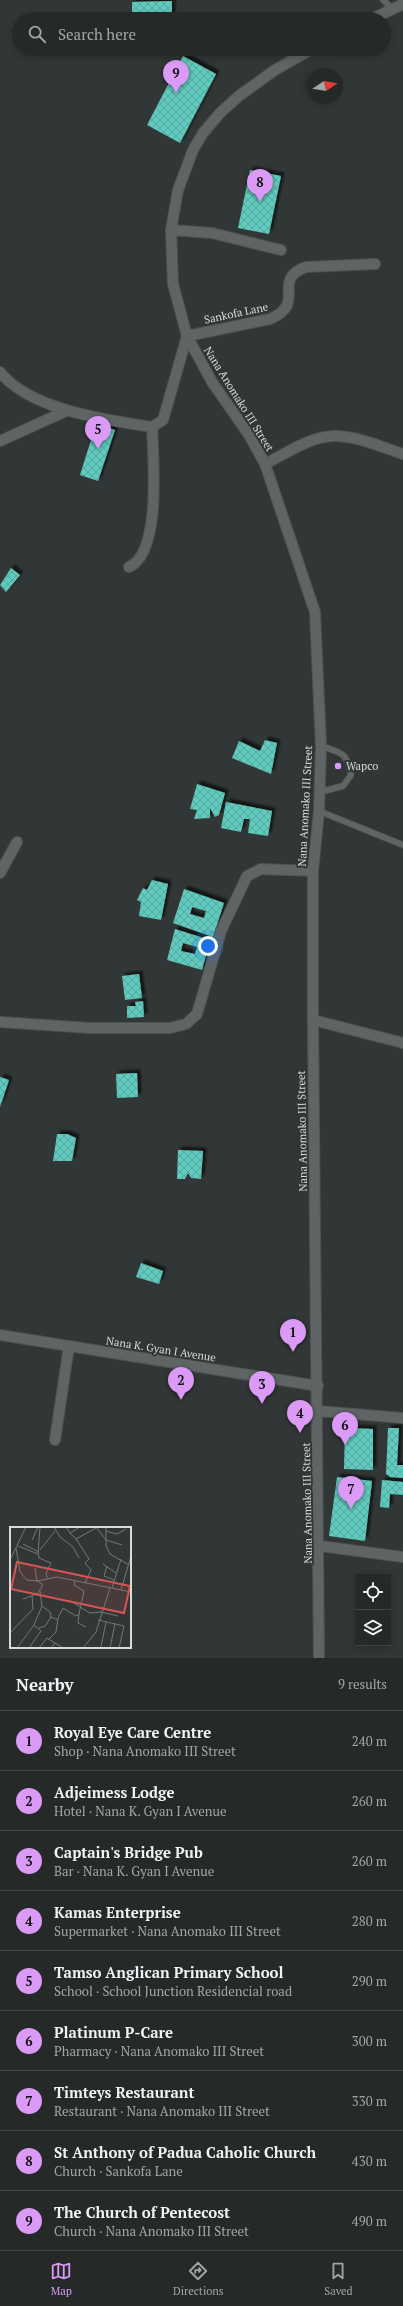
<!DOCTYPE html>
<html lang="en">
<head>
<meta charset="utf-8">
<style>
  body { margin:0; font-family:"PT Serif",serif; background:#313534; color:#f1f3f6 }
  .controls { position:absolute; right:12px; bottom:12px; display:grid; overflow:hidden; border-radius:0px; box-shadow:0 2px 6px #0003 }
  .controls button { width:36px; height:36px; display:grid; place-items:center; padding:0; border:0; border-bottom:1px solid #424545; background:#252928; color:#f1f3f6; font:20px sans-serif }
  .compass { position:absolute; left:307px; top:68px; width:36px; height:36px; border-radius:50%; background:#252928; box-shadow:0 2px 6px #0003; rotate:78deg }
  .you { position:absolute; left:208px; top:946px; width:14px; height:14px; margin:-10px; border:3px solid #fff; border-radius:50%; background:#1a73e8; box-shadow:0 0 0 6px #1a73e833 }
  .badge { display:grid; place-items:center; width:26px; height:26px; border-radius:50%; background:#da9af6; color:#111; font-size:13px; font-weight:700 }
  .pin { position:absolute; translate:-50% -33px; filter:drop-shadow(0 1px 2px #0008) }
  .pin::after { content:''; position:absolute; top:21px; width:14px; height:12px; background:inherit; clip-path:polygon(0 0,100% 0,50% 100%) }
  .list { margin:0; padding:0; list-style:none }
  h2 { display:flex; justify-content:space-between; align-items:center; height:52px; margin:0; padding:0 16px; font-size:17px }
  h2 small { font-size:13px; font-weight:400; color:#a3a6a8 }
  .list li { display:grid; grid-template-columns:26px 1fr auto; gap:12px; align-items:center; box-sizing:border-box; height:60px; padding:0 16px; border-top:1px solid #424545 }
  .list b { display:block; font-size:15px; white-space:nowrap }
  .list p { margin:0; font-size:13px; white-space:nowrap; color:#a3a6a8 }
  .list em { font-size:13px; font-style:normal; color:#a3a6a8 }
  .icon { flex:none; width:22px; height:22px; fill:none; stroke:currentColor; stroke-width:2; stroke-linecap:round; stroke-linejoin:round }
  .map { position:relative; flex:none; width:403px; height:1658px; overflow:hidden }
  .search { position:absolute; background:#252928; box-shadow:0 2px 6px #0003; left:12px; right:12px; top:12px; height:44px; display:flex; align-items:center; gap:10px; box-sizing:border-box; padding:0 14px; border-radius:22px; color:#a3a6a8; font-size:15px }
  .sheet { height:592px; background:#252928 }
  nav { display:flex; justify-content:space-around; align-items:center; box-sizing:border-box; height:56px; border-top:1px solid #424545; background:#252928; font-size:11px; color:#a3a6a8 }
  nav a { display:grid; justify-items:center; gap:2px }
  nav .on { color:#da9af6 }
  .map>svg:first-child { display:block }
  .building { fill:url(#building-cross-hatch); fill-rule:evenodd; filter:url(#shadow) }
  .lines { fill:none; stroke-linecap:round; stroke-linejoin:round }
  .lane-casing { stroke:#4e5352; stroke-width:7 }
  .street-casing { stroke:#4e5352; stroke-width:12 }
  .secondary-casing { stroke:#4e5352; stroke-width:12 }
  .lane { stroke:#5e6564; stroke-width:5.5 }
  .street { stroke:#5e6564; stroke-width:10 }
  .secondary { stroke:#5e6564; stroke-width:10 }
  .poi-dot { fill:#da9af6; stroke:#313736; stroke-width:1.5 }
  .labels { text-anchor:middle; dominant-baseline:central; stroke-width:4; stroke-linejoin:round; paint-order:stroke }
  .street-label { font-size:11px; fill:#d7dbda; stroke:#313736 }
  .poi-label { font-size:11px; fill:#d7dbda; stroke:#313736; text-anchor:start }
  .inset-road { fill:none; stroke:#737978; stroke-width:1 }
  .view { fill:#d65554; fill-opacity:0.15; stroke:#d65554; stroke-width:2 }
  .inset-edge { fill:none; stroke:#d7dbda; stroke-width:2 }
</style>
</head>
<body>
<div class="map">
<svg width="403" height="1658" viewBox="0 0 403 1658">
  <defs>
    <pattern id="building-cross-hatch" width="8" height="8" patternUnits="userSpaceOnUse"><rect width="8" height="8" fill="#5fcabd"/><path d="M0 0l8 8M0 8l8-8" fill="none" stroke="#57a89e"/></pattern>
    <filter id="shadow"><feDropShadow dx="3.5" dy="-3.5" stdDeviation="1" flood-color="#0009"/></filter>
  </defs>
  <rect width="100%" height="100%" fill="#313736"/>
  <g class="building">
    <polygon points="172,1 172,19 132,19 132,2"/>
    <polygon points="183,56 216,74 180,143 147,125"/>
    <polygon points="250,170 281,176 269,234 238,228"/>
    <polygon points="96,424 115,430 98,481 80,475"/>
    <polygon points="11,568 20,575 6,592 0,585"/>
    <polygon points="265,740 277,743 271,774 232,758 239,741 260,751"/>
    <polygon points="197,784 225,793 219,815 215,817 210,808 210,818 194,819 197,810 190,809"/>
    <polygon points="226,802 272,811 268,836 248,833 250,819 244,819 241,832 221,828"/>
    <polygon points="152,880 168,884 161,920 139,916 141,902 137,900 143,888 147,890"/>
    <path d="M 184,889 L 224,903 L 213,937 L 173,923 ZM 192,907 L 206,911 L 204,918 L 190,914 Z"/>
    <path d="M 175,929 L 210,940 L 202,970 L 167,960 ZM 183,943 L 197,947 L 195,954 L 181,951 Z"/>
    <polygon points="139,974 142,998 125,1000 122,976"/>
    <polygon points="143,1001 144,1017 127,1018 127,1006 136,1006 135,1002"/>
    <polygon points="137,1073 138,1097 117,1098 116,1074"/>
    <polygon points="0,1077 9,1080 0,1107"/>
    <polygon points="57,1134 67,1134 76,1138 72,1161 53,1161"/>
    <polygon points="178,1150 203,1151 201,1179 191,1178 188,1173 185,1179 177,1179"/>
    <polygon points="141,1263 163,1271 159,1284 136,1277"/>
    <polygon points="345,1428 373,1429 373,1470 344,1469"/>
    <polygon points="388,1428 399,1428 397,1465 403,1465 403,1478 390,1477 386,1474"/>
    <polygon points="337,1477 372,1481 365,1541 329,1536"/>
    <polygon points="382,1480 403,1482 403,1495 390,1494 389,1508 380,1507"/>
  </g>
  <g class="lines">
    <g class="lane-casing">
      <g id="lane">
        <polyline points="383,0 393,9"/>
        <path d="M 320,792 L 343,786 L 351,775 C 347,752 342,753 321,746"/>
        <polyline points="319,811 403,845"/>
      </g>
    </g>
    <g class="street-casing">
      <g id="street">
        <polyline points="171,230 212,233 281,250"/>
        <path d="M 0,372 C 30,410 107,420 152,427 L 163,420 L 187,336 L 270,319 C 308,303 270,280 306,267 L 375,264"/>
        <polyline points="0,441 66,411"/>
        <path d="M 265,464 C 285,454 311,436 334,436 C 358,436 381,447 403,454"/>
        <path d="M 129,567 C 162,553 153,457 152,427"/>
        <polyline points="0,873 17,842"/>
        <polyline points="313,1020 403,1043"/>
        <polyline points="0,1022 90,1028 170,1028 186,1024 197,1014 221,931 247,876 261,869 313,871"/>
        <polyline points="0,1335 318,1386"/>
        <polyline points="318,1411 403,1418"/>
        <polyline points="55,1440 69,1346"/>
        <polyline points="320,1546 403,1557"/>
      </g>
    </g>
    <g class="secondary-casing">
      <g id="secondary">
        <polyline points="372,19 403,4"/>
        <polyline points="312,49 275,70 240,95 221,112 203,133 193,150 178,190 171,230 173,284 187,336 212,382 249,435 265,464 315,612 321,746 319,811 313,871 313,1020 319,1658"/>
      </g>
    </g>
    <use href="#lane" class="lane"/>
    <use href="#street" class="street"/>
    <use href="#secondary" class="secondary"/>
  </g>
  <circle class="poi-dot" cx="338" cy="766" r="4"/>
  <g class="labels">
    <g class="street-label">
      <text transform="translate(236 313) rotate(-12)">Sankofa Lane</text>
      <text transform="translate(239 399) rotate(58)">Nana Anomako III Street</text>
      <text transform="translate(305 806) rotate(-87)">Nana Anomako III Street</text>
      <text transform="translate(302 1131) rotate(-91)">Nana Anomako III Street</text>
      <text transform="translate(161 1349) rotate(9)">Nana K. Gyan I Avenue</text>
      <text transform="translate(307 1503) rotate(-91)">Nana Anomako III Street</text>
    </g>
    <g class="poi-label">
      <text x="346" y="766">Wapco</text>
    </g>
  </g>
  <g transform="translate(10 1527)">
    <rect width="121" height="121" fill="#313736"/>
    <path class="inset-road" d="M 44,0 L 50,10 L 63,20 L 69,31M 56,0 L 60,6 L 70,0M 86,0 L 96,13 L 112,18M 96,0 L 96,19 L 100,27 L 119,38M 96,4 L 107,7 L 116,2M 60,6 L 66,12 L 86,1M 66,12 L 79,32 L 75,36 L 81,43 L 75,56M 22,13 L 28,0M 13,17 L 29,25M 8,19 L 28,27 L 30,0M 6,21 L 10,45 L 17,53 L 27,54 L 47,50 L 121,65M 30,23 L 45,4M 28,26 L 29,31 L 41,36 L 36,46 L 37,51M 0,33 L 16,0M 93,37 L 106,46M 97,39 L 94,49 L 104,53M 65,54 L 64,58 L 74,64 L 69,87M 102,61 L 111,32M 111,63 L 121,29M 13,72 L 27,67 L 32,60 L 32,57 L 27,54 L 25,41M 59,73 L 80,86 L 91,85 L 108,89M 32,79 L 40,85 L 41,90 L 48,93M 88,93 L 114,99 L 109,121M 29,101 L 35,99 L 41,90M 0,106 L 23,82 L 22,69M 39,112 L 46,105 L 48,91 L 53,81 L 66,89 L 69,87 L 68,96 L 76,100M 91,120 L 96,95M 7,121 L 24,98 L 32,79 L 30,64M 19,121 L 31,104 L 24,98M 29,121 L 37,111 L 45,116M 41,121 L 45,116 L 52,120M 73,121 L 86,105 L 100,61M 100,121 L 105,97"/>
    <path class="view" d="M 7,35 L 120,59 L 114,86 L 1,62 Z"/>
    <rect width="121" height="121" class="inset-edge"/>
  </g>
</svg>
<div class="controls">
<button><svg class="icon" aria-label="locate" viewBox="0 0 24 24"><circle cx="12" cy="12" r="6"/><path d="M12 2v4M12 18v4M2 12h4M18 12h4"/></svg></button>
<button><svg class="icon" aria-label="layers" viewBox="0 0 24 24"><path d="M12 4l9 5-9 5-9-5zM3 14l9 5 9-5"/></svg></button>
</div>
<svg class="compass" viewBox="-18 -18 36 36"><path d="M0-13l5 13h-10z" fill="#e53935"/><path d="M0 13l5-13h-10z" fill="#a3a6a8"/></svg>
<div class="you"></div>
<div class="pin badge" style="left:293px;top:1352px">1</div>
<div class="pin badge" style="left:181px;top:1400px">2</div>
<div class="pin badge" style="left:262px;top:1404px">3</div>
<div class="pin badge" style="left:300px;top:1433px">4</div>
<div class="pin badge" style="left:98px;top:449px">5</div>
<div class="pin badge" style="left:345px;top:1445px">6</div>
<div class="pin badge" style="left:351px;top:1509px">7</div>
<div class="pin badge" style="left:260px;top:202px">8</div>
<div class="pin badge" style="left:176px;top:93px">9</div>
<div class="search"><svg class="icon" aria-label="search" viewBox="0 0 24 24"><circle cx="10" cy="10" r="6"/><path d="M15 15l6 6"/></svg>Search here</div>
</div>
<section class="sheet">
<h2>Nearby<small>9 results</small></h2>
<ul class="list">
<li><span class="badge">1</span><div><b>Royal Eye Care Centre</b><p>Shop · Nana Anomako III Street</p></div><em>240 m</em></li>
<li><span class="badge">2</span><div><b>Adjeimess Lodge</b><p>Hotel · Nana K. Gyan I Avenue</p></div><em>260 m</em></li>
<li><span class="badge">3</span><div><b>Captain's Bridge Pub</b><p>Bar · Nana K. Gyan I Avenue</p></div><em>260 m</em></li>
<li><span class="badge">4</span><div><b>Kamas Enterprise</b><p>Supermarket · Nana Anomako III Street</p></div><em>280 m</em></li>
<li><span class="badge">5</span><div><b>Tamso Anglican Primary School</b><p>School · School Junction Residencial road</p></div><em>290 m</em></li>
<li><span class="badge">6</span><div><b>Platinum P-Care</b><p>Pharmacy · Nana Anomako III Street</p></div><em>300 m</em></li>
<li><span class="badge">7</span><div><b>Timteys Restaurant</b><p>Restaurant · Nana Anomako III Street</p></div><em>330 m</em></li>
<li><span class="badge">8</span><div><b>St Anthony of Padua Caholic Church</b><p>Church · Sankofa Lane</p></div><em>430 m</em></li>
<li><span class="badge">9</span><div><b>The Church of Pentecost</b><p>Church · Nana Anomako III Street</p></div><em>490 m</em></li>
</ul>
</section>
<nav>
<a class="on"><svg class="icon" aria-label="map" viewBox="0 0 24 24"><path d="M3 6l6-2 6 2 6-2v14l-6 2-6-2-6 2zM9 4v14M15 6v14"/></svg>Map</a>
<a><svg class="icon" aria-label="directions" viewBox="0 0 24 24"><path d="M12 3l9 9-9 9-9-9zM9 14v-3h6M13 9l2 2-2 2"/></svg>Directions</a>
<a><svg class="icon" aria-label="saved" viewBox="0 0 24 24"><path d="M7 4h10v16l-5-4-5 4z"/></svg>Saved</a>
</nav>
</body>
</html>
